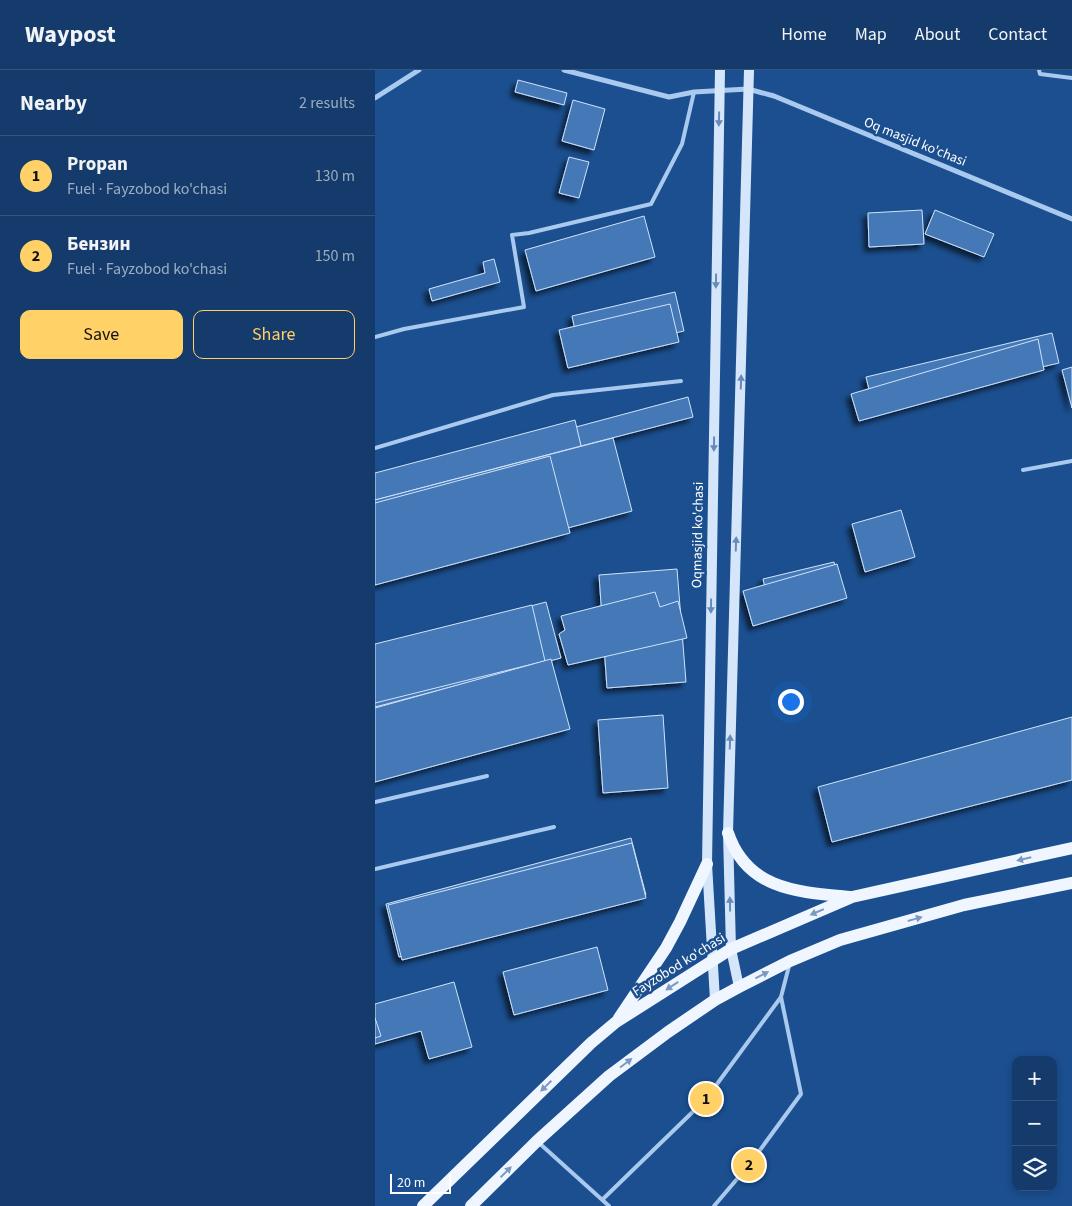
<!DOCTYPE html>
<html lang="en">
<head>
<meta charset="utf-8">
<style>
  body { margin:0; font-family:"Source Sans 3",sans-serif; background:#214673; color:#f1f3f6 }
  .controls { position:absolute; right:15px; bottom:15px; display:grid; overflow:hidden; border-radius:10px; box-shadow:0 2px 8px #0003 }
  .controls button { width:45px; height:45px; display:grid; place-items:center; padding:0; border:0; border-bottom:1px solid #33557e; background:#143b6b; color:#f1f3f6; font:25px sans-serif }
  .scale { position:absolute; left:15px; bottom:12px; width:61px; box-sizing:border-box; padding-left:5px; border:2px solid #fff; border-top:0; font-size:14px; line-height:18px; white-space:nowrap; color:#fff; -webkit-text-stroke:4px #1b4f8f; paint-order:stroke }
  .you { position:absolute; left:415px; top:631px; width:18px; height:18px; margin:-12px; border:4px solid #fff; border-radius:50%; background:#1a73e8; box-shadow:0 0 0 8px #1a73e833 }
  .badge { display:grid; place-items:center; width:32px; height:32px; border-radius:50%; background:#ffd166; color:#111; font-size:16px; font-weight:700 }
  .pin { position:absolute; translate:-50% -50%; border:2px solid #fff; box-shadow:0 1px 5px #0006 }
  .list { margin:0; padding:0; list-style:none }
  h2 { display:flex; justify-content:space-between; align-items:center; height:65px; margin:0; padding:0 20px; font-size:21px }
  h2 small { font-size:16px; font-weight:400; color:#9dadc1 }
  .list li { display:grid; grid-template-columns:32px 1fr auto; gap:15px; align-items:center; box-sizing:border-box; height:80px; padding:0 20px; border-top:1px solid #33557e }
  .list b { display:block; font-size:19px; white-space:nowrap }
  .list p { margin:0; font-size:16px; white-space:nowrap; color:#9dadc1 }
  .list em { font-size:16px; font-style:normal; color:#9dadc1 }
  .actions { display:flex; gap:10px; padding:15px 20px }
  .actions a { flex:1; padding:11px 0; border:1px solid #ffd166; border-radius:10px; text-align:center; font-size:18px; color:#ffd166 }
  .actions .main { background:#ffd166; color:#111 }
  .icon { flex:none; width:28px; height:28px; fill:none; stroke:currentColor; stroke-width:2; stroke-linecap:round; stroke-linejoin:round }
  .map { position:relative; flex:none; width:697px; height:1136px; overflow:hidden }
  header { display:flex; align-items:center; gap:30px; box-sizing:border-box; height:70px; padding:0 25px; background:#143b6b; border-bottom:1px solid #33557e }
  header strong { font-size:24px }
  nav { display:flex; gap:28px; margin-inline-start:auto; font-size:18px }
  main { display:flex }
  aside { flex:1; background:#143b6b }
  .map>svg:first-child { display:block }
  .building { fill:#4478b7; stroke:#cfe3fa; filter:url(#shadow) }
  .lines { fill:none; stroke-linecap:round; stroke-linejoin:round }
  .lane { stroke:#a9c9ee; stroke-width:4 }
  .street { stroke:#a9c9ee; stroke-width:5 }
  .secondary { stroke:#d6e6fa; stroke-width:10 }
  .primary { stroke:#f0f6ff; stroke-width:12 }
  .oneway { fill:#668bba }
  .oneway2 { fill:#7b9ac1 }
  .labels { text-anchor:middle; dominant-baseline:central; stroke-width:5; stroke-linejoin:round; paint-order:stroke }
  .street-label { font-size:14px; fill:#fff; stroke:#1b4f8f }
</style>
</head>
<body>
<header>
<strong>Waypost</strong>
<nav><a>Home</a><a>Map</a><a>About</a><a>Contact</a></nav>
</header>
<main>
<aside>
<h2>Nearby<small>2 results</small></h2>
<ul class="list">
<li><span class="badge">1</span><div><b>Propan</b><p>Fuel · Fayzobod ko'chasi</p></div><em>130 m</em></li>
<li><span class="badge">2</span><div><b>Бензин</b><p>Fuel · Fayzobod ko'chasi</p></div><em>150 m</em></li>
</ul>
<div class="actions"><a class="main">Save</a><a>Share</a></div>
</aside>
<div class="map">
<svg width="697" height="1136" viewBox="0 0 697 1136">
  <defs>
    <filter id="shadow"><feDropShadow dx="-4.5" dy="4.5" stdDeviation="2.5" flood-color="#0009"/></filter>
  </defs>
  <rect width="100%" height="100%" fill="#1b4f8f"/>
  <g class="building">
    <polygon points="143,10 192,23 189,35 140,22"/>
    <polygon points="198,30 230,39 219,80 187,71"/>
    <polygon points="194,87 214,92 204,128 184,123"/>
    <polygon points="547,140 549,174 494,177 493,143"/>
    <polygon points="560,140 619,164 609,187 550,164"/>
    <polygon points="269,146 280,187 161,221 150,180"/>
    <polygon points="119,189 125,212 57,231 54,219 110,203 108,192"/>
    <polygon points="300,222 309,261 205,284 197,246"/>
    <polygon points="295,234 304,272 193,298 184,260"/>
    <polygon points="677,263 684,293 498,336 491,307"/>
    <polygon points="663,269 669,300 484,351 476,324"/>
    <polygon points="697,297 697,338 687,300"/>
    <polygon points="313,327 318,347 206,376 201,357"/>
    <polygon points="200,350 206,376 0,430 0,403"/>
    <polygon points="238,368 257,441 0,509 0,430"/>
    <polygon points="175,386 195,463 0,515 0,433"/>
    <polygon points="526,440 540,487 490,502 477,454"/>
    <polygon points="459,492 467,524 396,542 388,509"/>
    <polygon points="462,494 472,528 378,556 368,521"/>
    <polygon points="302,499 311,612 232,618 224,505"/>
    <polygon points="280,522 285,537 303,531 312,568 193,595 184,564 190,560 186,546"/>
    <polygon points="171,532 186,588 0,637 0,577"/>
    <polygon points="157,535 170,591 0,633 0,574"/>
    <polygon points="176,589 195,659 0,712 0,638"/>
    <polygon points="288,645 293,718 228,723 223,650"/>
    <polygon points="697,647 697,710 457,772 443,717"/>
    <polygon points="256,768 271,825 24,887 11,834"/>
    <polygon points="257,773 271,828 27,890 13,835"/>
    <polygon points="222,877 233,920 139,945 128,902"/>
    <polygon points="79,912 97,977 54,989 46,961 0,974 0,934"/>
    <polygon points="0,948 6,966 0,968"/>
  </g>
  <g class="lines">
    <g class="lane">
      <polyline points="664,0 665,4 697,8"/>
      <polyline points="0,267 29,259 149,237 137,165 154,163 276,134 307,74 319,22"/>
      <polyline points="0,378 178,325 306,311"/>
      <polyline points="648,400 697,391"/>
      <polyline points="0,732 112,706"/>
      <polyline points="0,799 179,757"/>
      <polyline points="163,1072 234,1136"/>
      <polyline points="228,1129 331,1029 406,927 414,896"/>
      <polyline points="339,1136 374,1095 426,1024 406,927"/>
    </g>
    <g class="street">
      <polyline points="189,0 294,27 319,22 373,19 399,26 697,149"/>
      <polyline points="0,28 44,0"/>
    </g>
    <g class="secondary">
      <polyline points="364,917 356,879 353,763 374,0"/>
      <polyline points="340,930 332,794 345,0"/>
    </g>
    <g class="primary">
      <path d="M 353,763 C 372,820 423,822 475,827"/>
      <polyline points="244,948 291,878 305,852 332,794"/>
      <polyline points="48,1136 216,973 241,952 356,879 477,827 697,778"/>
      <polyline points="96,1136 162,1071 234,1006 293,962 340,930 364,917 415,891 465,870 589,835 697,813"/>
    </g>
  </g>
  <defs><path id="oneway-solid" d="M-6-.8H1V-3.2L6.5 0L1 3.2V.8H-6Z" transform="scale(1.25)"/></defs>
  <g class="oneway">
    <use href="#oneway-solid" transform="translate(344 49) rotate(91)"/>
    <use href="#oneway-solid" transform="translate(341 211) rotate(91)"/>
    <use href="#oneway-solid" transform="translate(366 312) rotate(-88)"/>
    <use href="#oneway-solid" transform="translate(339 374) rotate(91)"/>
    <use href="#oneway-solid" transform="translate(361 474) rotate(-88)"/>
    <use href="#oneway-solid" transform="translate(336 536) rotate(91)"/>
    <use href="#oneway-solid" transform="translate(355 672) rotate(-88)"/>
    <use href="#oneway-solid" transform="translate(355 834) rotate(-91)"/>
  </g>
  <g class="oneway2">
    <use href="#oneway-solid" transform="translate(649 789) rotate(167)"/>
    <use href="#oneway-solid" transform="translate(442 842) rotate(157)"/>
    <use href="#oneway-solid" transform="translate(540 849) rotate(-16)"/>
    <use href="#oneway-solid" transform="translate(387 905) rotate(-27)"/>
    <use href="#oneway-solid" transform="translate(297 916) rotate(147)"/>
    <use href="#oneway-solid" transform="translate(251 993) rotate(-37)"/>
    <use href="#oneway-solid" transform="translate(171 1016) rotate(136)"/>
    <use href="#oneway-solid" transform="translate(131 1102) rotate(-44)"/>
  </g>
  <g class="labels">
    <g class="street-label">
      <text transform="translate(540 72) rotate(22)">Oq masjid ko'chasi</text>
      <text transform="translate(323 465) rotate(-89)">Oqmasjid ko'chasi</text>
      <text transform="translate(304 895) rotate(-32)">Fayzobod ko'chasi</text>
    </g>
  </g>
</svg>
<div class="controls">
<button>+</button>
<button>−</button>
<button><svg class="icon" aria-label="layers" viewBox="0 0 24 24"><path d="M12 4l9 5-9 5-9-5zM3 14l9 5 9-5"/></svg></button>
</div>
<div class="scale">20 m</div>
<div class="you"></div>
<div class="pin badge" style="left:331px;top:1029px">1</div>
<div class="pin badge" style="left:374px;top:1095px">2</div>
</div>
</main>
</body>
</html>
